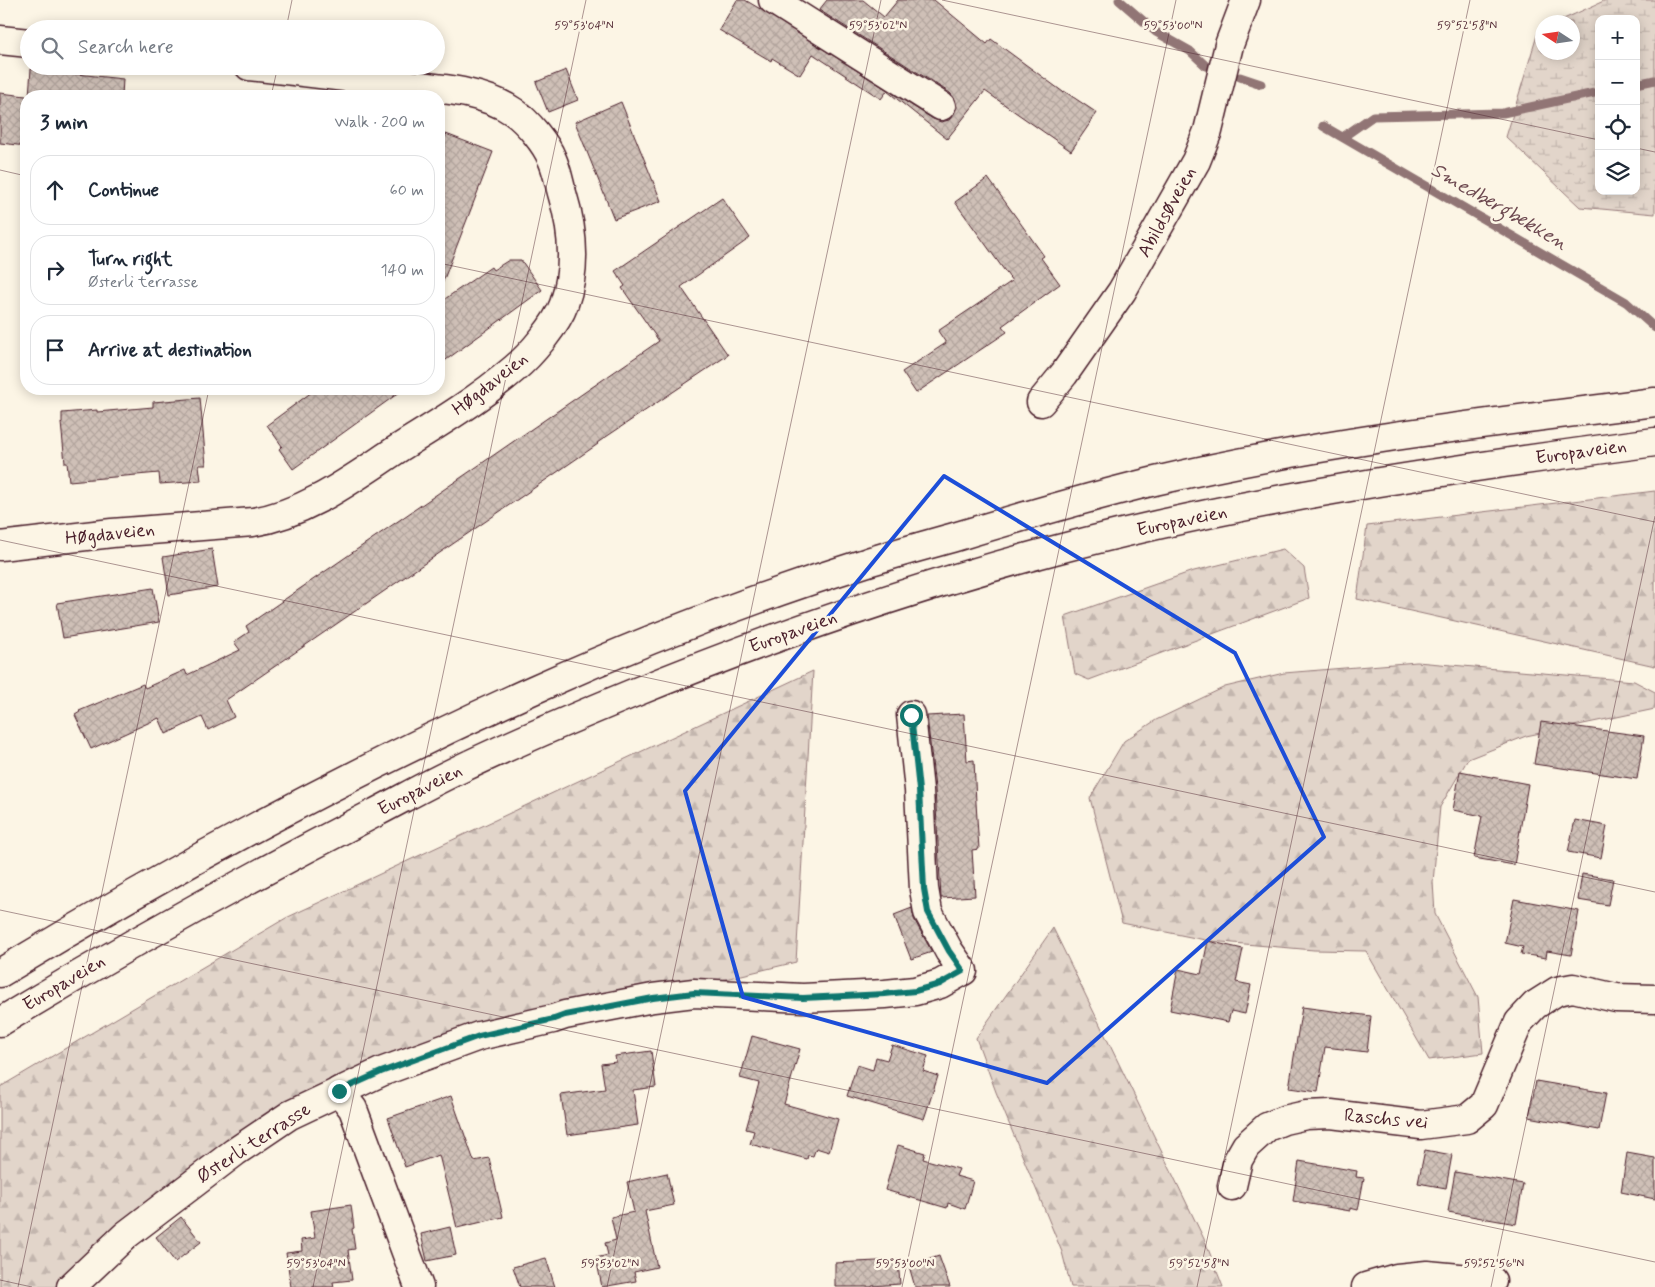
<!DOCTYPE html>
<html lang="en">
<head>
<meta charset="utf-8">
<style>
  body { margin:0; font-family:Mynerve,sans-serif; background:#f6f6f7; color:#1f2937 }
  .controls { position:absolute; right:15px; top:15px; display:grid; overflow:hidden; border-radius:10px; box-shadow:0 2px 12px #0003 }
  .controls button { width:45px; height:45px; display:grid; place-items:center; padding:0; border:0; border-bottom:1px solid #e0e1e3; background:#fff; color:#1f2937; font:25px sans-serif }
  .compass { position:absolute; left:1535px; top:15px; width:45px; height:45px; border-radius:50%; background:#fff; box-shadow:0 2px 12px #0003; rotate:282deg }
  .stop { position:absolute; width:15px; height:15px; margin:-11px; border:4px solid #0f766e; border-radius:50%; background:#fff }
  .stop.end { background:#0f766e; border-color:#fff; box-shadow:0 1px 5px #0008 }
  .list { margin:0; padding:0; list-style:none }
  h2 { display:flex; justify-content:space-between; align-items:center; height:65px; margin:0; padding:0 20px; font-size:21px }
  h2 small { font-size:16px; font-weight:400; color:#747a83 }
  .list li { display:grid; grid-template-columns:32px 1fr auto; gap:15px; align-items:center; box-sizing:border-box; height:70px; margin:0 10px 10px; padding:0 10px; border:1px solid #e0e1e3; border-radius:20px }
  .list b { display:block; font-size:19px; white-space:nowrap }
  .list p { margin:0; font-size:16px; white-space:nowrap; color:#747a83 }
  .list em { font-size:16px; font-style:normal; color:#747a83 }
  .icon { flex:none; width:28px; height:28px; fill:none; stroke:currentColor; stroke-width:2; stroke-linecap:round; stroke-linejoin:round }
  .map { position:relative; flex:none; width:1655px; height:1287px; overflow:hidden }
  .search { position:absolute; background:#fff; box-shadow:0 2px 12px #0003; left:20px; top:20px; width:425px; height:55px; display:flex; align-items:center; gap:12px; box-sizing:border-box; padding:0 18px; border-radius:28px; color:#747a83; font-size:19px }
  .panel { position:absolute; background:#fff; box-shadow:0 2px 12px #0003; left:20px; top:90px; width:425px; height:305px; border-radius:20px }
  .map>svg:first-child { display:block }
  .forest { fill:url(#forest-firs); stroke:#967a7a }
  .wetland { fill:url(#wetland-marsh); stroke:#967a7a; fill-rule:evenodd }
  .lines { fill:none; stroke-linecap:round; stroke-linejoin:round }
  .stream { stroke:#917474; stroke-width:9 }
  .building { fill:url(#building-cross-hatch); stroke:#4a1f2b }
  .minor-casing { stroke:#4a1f2b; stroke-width:31 }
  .highway-casing { stroke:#4a1f2b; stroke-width:31 }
  .minor { stroke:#fcf5e5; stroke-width:28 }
  .highway { stroke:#fcf5e5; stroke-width:28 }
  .route { stroke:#0f766e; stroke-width:6 }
  .marked { fill:none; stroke:#1d4ed8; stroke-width:4; stroke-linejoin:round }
  .ticks { fill:none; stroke:#4a1f2b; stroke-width:1; stroke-opacity:0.45 }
  .labels { text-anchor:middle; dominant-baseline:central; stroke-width:5; stroke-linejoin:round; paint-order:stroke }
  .street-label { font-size:19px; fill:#4a1f2b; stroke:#fcf5e5 }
  .water-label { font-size:20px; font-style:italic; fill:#6d4950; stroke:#fcf5e5 }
  .ticks-label { font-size:12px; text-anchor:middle; fill:#4a1f2b; stroke:#fcf5e5; stroke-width:5; stroke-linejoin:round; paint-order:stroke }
</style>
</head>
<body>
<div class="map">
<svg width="1655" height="1287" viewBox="0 0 1655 1287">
  <defs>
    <pattern id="forest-firs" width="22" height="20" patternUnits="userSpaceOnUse" patternTransform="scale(1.25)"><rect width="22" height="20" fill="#e2d5ca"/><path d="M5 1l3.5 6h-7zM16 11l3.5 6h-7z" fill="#c3b6ae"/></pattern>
    <pattern id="wetland-marsh" width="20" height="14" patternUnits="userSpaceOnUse" patternTransform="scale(1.25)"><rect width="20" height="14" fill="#e2d5ca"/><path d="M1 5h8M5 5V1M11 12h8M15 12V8" fill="none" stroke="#c3b6ae"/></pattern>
    <pattern id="building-cross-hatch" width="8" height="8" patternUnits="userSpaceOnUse" patternTransform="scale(1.25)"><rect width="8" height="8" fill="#cfc0b7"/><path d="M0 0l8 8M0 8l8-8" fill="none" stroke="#b3a59e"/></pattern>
  </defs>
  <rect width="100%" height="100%" fill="#fcf5e5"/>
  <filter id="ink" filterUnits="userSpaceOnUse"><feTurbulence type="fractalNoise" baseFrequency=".02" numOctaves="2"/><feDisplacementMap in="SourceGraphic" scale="10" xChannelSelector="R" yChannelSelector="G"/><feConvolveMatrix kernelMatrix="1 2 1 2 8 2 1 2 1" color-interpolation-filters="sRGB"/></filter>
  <g filter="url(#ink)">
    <g class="forest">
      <polygon points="1655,491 1655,666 1357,599 1367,526"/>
      <polygon points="1283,549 1304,568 1309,598 1089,680 1075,674 1065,616 1190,572"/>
      <polygon points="1417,662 1634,681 1655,692 1655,709 1526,736 1468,759 1440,807 1433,882 1435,914 1478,997 1483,1053 1429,1060 1366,951 1314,950 1210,941 1122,923 1090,798 1124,741 1156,720 1225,687 1284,673"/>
      <polygon points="813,671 796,962 621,1004 374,1072 250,1141 79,1287 0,1287 0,1087 286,918"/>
      <polygon points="1053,928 1205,1241 1223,1287 1071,1287 1062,1252 996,1092 976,1038"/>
    </g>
    <path class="wetland" d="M 1606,0 L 1655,0 L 1655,214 L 1580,207 L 1506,137 L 1538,32 L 1542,29 L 1542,52 L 1572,52 L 1572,22 L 1557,22 ZM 1599,19 L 1636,19 L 1636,191 L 1599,191 Z"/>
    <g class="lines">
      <g class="stream">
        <polyline points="1119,0 1156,32 1190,51 1206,66"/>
        <polyline points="1240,77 1261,84"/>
        <polyline points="1636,84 1655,80"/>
        <polyline points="1323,126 1626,302 1655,328"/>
        <polyline points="1343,137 1373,116 1503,113 1599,92"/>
      </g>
    </g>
    <g class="building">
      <polygon points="737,0 745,0 762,10 933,119 941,122 949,120 954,114 957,107 955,99 950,93 819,10 827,0 863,0 884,17 898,0 934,0 987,44 991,39 1063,92 1064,91 1097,113 1071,151 985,91 947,139 887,91 881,99 813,54 800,75 772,58 771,61 719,30"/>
      <polygon points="31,69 123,79 122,96 29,96"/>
      <polygon points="566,70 578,100 548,112 536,82"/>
      <polygon points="0,93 26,96 26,146 0,143"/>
      <polygon points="621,102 661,201 614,219 575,122"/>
      <polygon points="446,134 493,152 441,287 439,287 439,155"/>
      <polygon points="988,178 1044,256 1041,258 1060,284 1002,326 1007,332 916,393 902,372 946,343 938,331 1012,281 955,202"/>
      <polygon points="722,198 750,238 681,287 728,355 597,443 598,444 226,700 234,717 208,730 202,717 166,734 159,718 91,749 75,715 80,712 79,711 143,684 145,688 185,670 187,675 240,650 234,642 249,632 246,626 659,341 622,288 625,286 615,271"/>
      <polygon points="509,260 521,260 542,290 439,365 439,303 491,267 493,270"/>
      <polygon points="316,389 404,389 293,469 279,449 282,446 267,425"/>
      <polygon points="200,398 206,465 199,465 201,481 160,484 159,473 69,481 67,463 65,463 61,423 62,422 62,413 97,410 97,412 153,407 153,402"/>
      <polygon points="212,549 218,587 169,595 163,557"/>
      <polygon points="153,588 159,622 63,638 57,603"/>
      <polygon points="964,714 967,761 974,760 976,803 979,849 972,850 975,896 941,898 935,788 927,716"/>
      <polygon points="1541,722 1644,736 1637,779 1534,764"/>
      <polygon points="1460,771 1528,784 1514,865 1474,858 1482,816 1453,810"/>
      <polygon points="1575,820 1607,826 1601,858 1568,852"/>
      <polygon points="1582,874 1613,879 1608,905 1578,900"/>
      <polygon points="1514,899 1579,911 1571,955 1547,951 1546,958 1521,954 1523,947 1505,943"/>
      <polygon points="912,908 914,919 932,952 911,959 894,915"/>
      <polygon points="1208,941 1243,949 1236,982 1251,985 1245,1014 1231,1011 1228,1022 1170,1010 1178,969 1201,974"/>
      <polygon points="1302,1007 1371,1016 1367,1052 1325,1047 1318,1092 1289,1088"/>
      <polygon points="752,1036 800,1049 784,1104 838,1119 829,1152 816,1148 813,1156 808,1155 807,1159 750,1144 754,1131 746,1129 759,1083 740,1078"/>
      <polygon points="892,1045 928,1056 923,1071 938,1076 924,1119 847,1096 857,1065 873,1070 876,1057 887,1060"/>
      <polygon points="651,1051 656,1087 633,1090 638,1125 567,1135 561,1095 605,1089 601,1064 616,1062 615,1056"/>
      <polygon points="1536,1081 1606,1093 1599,1130 1529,1117"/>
      <polygon points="451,1096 474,1161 489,1158 503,1217 457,1228 439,1155 405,1167 388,1118"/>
      <polygon points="898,1145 925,1153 923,1159 959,1169 956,1176 973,1181 965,1209 948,1203 947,1208 885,1190"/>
      <polygon points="1425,1150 1452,1155 1446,1188 1418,1183"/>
      <polygon points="1627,1153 1655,1158 1655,1199 1621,1192"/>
      <polygon points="1299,1161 1357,1171 1356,1177 1364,1178 1358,1210 1350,1208 1350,1211 1293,1201"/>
      <polygon points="1455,1172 1523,1184 1516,1224 1448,1212"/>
      <polygon points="667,1173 674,1205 645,1211 657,1267 634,1272 636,1281 602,1287 596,1258 608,1255 605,1243 616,1240 611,1217 634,1212 627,1182"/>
      <polygon points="351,1205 354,1228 352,1229 355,1249 348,1250 352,1280 333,1282 334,1287 291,1287 286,1253 302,1251 301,1240 315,1238 311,1211"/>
      <polygon points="181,1217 201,1242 175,1262 156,1237"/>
      <polygon points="450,1227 456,1255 427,1261 421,1234"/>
      <polygon points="939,1256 950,1287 915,1287 909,1266"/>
      <polygon points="546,1258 555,1287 520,1287 513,1267"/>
      <polygon points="898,1260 900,1284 872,1286 872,1287 835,1287 835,1263"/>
    </g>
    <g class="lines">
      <g class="minor-casing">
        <g id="minor">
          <polyline points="773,0 941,106"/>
          <polyline points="0,40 29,43"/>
          <polyline points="1041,402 1064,374 1122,291 1196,161 1208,131 1229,45 1246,0"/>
          <path d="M 0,546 L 112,533 L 253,522 C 308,513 353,478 399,448 C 438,424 479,399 514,369 C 531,355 557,324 564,304 C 577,267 573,229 562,193 C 559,182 557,170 552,159 C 546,144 528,122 514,112 C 482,89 430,88 392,83 C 345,77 297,71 249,66"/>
          <polyline points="339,1091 353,1109 419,1287"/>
          <polyline points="1232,1186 1238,1160 1246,1146 1267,1127 1284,1120 1306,1115 1331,1114 1421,1125 1467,1119 1484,1105 1519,1022 1535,1005 1557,991 1573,988 1616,998 1655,999"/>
          <polyline points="71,1287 126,1235 235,1152 290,1115 381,1072 479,1036 553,1019 565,1015 653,998 694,993 803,998 885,994 915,991 940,984 963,971 949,951 928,912 924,889 919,790 911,715"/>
          <polyline points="1366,1287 1397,1278 1427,1275 1492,1281"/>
        </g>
      </g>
      <g class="highway-casing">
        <g id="highway">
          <path d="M 0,973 C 172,869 349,773 533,690 C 640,642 753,598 865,563 C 896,553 927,545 958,536 C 1024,516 1089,497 1155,481 C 1320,442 1487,423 1655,402"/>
          <path d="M 0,1022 C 122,948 246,879 373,814 C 402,799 430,783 460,769 C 516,742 573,718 631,694 C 768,638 908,589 1051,551 C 1249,498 1453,469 1655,442"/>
        </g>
      </g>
      <use href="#minor" class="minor"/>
      <use href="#highway" class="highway"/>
    </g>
  </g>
  <g class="lines" filter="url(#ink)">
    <polyline class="route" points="339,1091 381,1072 479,1036 554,1019 565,1015 653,998 694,993 803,998 885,994 915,991 940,984 963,971 949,951 928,912 924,889 919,790 911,715"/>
  </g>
  <path class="marked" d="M 944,476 L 1235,653 L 1324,837 L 1047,1083 L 743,997 L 685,791 Z"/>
  <path class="ticks" d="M 942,0 L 1599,140M 286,29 L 292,0M 271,96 L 278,66M 1636,148 L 1655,152M 0,170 L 26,176M 439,263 L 1655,522M 0,540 L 1655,892M 0,910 L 1655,1262M 0,1280 L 32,1287M 18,1287 L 209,389M 313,1287 L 586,0M 607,1287 L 881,0M 902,1287 L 1176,0M 1197,1287 L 1470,0M 1491,1287 L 1655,516"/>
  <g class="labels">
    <g class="street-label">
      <text transform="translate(1167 212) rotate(-61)">Abildsøveien</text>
      <text transform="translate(490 384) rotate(-38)">Høgdaveien</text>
      <text transform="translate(1581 452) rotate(-8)">Europaveien</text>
      <text transform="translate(1182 521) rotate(-12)">Europaveien</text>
      <text transform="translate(110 534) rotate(-6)">Høgdaveien</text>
      <text transform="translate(793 632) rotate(-20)">Europaveien</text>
      <text transform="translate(420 790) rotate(-27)">Europaveien</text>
      <text transform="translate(64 983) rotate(-31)">Europaveien</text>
      <text transform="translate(1386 1119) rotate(5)">Raschs vei</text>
      <text transform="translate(254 1143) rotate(-33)">Østerli terrasse</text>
    </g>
    <g class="water-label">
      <text transform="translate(1499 207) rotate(30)">Smedbergbekken</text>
    </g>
  </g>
  <g class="ticks-label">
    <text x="584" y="29">59°53'04"N</text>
    <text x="878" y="29">59°53'02"N</text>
    <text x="1173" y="29">59°53'00"N</text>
    <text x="1467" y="29">59°52'58"N</text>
    <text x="316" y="1267">59°53'04"N</text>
    <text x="610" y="1267">59°53'02"N</text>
    <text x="905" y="1267">59°53'00"N</text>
    <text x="1199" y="1267">59°52'58"N</text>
    <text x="1494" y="1267">59°52'56"N</text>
  </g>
</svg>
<div class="controls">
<button>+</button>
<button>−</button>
<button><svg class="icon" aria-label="locate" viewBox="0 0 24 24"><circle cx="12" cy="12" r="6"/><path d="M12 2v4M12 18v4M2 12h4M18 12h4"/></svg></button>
<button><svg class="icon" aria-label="layers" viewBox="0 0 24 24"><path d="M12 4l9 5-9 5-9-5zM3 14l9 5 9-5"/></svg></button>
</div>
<svg class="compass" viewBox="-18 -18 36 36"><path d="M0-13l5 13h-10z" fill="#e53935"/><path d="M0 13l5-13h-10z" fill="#747a83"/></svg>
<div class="stop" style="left:911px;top:715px"></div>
<div class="stop end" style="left:339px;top:1091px"></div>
<div class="search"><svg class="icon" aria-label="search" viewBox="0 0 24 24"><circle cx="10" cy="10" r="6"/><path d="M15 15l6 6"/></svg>Search here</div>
<section class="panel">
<h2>3 min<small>Walk · 200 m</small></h2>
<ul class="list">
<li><svg class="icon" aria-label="ahead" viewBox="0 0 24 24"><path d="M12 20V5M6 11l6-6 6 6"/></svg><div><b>Continue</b></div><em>60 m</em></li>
<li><svg class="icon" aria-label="right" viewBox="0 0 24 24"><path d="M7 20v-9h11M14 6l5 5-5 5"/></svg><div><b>Turn right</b><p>Østerli terrasse</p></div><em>140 m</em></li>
<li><svg class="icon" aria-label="arrive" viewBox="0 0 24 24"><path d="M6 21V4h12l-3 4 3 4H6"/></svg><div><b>Arrive at destination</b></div></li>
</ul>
</section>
</div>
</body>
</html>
